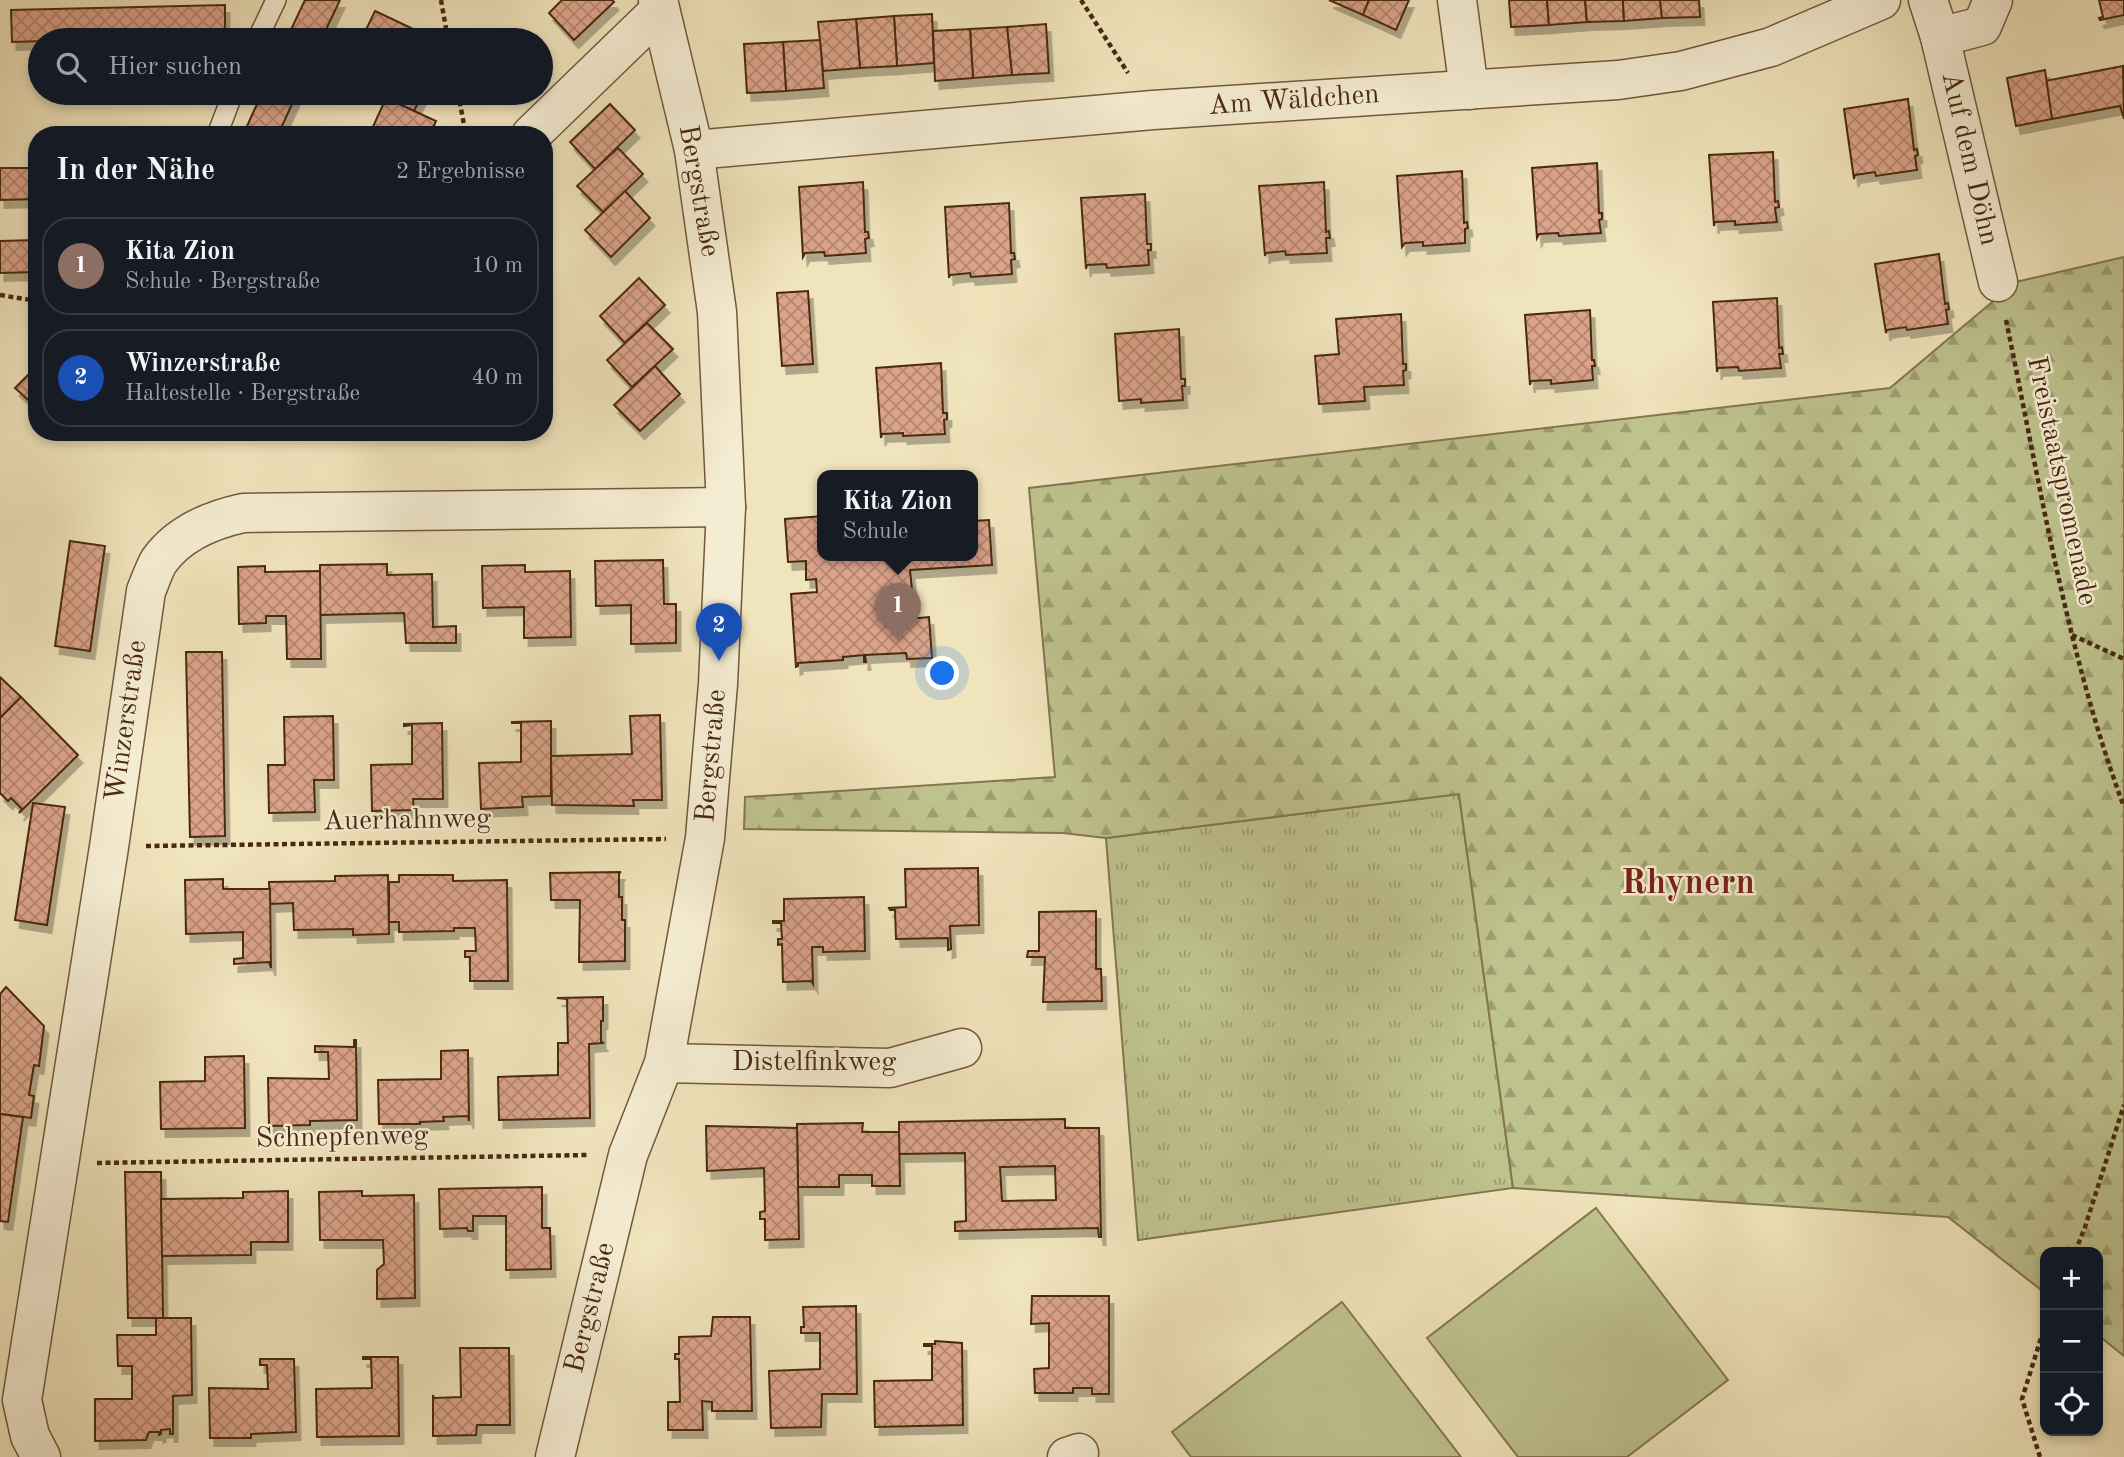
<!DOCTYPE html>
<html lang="de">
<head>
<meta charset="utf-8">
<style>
  body { margin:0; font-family:"Old Standard TT",serif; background:#20242c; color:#f1f3f6 }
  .controls { position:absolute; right:21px; bottom:21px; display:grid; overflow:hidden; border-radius:14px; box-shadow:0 4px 10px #0003 }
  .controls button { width:63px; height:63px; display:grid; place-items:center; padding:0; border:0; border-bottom:2px solid #363941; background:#171b24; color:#f1f3f6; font:35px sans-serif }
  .you { position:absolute; left:943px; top:674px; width:24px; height:24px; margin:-18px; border:5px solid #fff; border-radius:50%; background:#1a73e8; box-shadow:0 0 0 10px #1a73e833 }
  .badge { display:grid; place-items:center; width:46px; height:46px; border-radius:50%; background:#c59692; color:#fff; font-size:23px; font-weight:700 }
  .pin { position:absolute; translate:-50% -58px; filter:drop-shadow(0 2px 4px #0008) }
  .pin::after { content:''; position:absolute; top:37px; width:24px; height:21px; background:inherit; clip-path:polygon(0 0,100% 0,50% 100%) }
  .popup { position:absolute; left:817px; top:470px; width:161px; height:91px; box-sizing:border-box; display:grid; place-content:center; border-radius:14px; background:#171b24; filter:drop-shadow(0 2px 5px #0005); font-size:23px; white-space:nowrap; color:#9ea1a6 }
  .popup b { font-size:26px; color:#f1f3f6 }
  .popup::after { content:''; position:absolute; left:50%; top:100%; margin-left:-14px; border:14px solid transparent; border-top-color:#171b24 }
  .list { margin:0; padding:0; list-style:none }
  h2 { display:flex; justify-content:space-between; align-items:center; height:91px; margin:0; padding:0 28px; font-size:30px }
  h2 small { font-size:23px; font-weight:400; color:#9ea1a6 }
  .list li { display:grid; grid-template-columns:46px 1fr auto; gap:21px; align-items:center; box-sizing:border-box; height:98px; margin:0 14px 14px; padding:0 14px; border:2px solid #363941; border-radius:28px }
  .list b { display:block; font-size:26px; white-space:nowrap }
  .list p { margin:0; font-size:23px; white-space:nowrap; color:#9ea1a6 }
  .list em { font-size:23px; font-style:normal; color:#9ea1a6 }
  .icon { flex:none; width:38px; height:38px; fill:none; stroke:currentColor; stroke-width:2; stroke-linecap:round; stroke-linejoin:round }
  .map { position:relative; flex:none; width:2124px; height:1457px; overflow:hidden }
  .search { position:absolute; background:#171b24; box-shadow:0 4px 10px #0003; left:28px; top:28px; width:525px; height:77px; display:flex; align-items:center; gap:18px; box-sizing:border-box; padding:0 24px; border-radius:38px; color:#9ea1a6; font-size:26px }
  .panel { position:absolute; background:#171b24; box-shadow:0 4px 10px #0003; left:28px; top:126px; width:525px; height:315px; border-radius:28px }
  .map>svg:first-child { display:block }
  .grass { fill:url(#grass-tufts); stroke:#84764f; stroke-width:2 }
  .forest { fill:url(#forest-firs); stroke:#84764f; stroke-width:2 }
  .garden { fill:#bec28d; stroke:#84764f; stroke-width:2 }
  .building { fill:url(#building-cross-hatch); stroke:#492911; stroke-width:2; fill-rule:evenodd; filter:url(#shadow) }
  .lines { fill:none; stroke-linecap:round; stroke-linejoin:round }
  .lane-casing { stroke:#73583c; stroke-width:22 }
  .street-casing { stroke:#73583c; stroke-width:41 }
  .path { stroke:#492911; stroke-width:4.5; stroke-dasharray:5 3.5; stroke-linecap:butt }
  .lane { stroke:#f5edd3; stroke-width:19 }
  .street { stroke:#f5edd3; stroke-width:38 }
  .labels { text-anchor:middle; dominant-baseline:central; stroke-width:5; stroke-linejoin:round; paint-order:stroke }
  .street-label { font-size:28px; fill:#492911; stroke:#f5edd3 }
  .district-label { font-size:35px; font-weight:bold; fill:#7a1f14; stroke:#f5edd3 }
</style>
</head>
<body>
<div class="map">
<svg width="2124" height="1457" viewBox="0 0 2124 1457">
  <defs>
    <pattern id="grass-tufts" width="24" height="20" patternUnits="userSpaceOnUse" patternTransform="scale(1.75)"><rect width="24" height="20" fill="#bec28d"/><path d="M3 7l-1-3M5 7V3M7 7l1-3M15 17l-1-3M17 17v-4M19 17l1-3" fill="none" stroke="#9c9e72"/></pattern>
    <pattern id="forest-firs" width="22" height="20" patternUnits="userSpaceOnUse" patternTransform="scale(1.75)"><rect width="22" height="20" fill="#bec28d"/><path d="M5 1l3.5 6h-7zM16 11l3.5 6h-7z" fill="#9c9e72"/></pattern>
    <pattern id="building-cross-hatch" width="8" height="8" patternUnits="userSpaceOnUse" patternTransform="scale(1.75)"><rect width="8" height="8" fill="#dba38a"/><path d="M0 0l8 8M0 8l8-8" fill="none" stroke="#b4856f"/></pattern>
    <filter id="shadow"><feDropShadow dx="4.5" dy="8" stdDeviation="0" flood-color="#0004"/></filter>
  </defs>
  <rect width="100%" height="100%" fill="#f0e4bc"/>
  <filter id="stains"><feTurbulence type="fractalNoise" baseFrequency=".00286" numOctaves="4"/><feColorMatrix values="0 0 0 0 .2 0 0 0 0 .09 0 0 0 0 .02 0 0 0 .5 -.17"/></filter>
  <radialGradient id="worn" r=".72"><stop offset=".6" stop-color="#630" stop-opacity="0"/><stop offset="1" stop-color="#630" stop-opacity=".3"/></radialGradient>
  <polygon class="grass" points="1459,794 1513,1188 1138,1240 1106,838"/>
  <polygon class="forest" points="2124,257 2124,1356 2098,1335 2098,1252 2045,1252 2045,1293 1948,1217 1513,1188 1459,794 1106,838 1063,833 744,829 745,797 1055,777 1029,488 1890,388 2016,282"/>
  <g class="garden">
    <polygon points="1596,1208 1728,1380 1627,1457 1518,1457 1427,1338"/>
    <polygon points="1342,1302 1461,1457 1191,1457 1172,1432"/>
  </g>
  <g class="building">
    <polygon points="305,0 340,0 321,40 286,40"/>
    <polygon points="562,0 612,0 614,2 574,40 549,13"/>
    <polygon points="1329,0 1369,0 1363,15"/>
    <polygon points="1369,0 1409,0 1396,30 1363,15"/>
    <polygon points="1509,0 1547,0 1549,25 1511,27"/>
    <polygon points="1547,0 1585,0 1587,22 1549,25"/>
    <polygon points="1585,0 1623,0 1624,21 1587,22"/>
    <polygon points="1623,0 1660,0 1662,18 1624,21"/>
    <polygon points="1660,0 1699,0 1700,17 1662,18"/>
    <polygon points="2099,0 2124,0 2124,15 2100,20 2099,18 2103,17"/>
    <polygon points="225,5 225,36 12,42 11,10"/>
    <polygon points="375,11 424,34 422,40 361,40"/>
    <polygon points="932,14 934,63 897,66 894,16"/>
    <polygon points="894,16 897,66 860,68 856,19"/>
    <polygon points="856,19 860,68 823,71 818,22"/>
    <polygon points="1046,24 1049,73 1012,75 1007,27"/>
    <polygon points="1007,27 1012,75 973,78 970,29"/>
    <polygon points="970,29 973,78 935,81 933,31"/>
    <polygon points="820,40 824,88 786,91 783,42"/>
    <polygon points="783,42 786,91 747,93 744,44"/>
    <polygon points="2123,66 2124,119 2120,106 2052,119 2045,81"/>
    <polygon points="2045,70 2052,119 2016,126 2007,78"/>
    <polygon points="262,93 297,93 278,135 243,135"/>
    <polygon points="374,93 423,93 414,111"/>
    <polygon points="386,98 436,121 430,135 378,135 371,131"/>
    <polygon points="1908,99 1914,150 1917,149 1918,155 1915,156 1917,170 1876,176 1875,172 1855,175 1854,179 1844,109"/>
    <polygon points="610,104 635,130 595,169 570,142"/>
    <polygon points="618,148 643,174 603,212 577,186"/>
    <polygon points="1773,152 1775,202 1778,201 1779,207 1775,208 1777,222 1735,225 1735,221 1715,222 1714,226 1709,155"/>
    <polygon points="1597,163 1599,213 1602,213 1602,219 1599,220 1601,233 1559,236 1558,233 1539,234 1537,238 1532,168"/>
    <polygon points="0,168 37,168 37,199 0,200"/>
    <polygon points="1462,171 1464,223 1467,222 1468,228 1465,229 1465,243 1423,246 1423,242 1405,243 1402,247 1397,176"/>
    <polygon points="863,182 865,232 868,232 869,238 865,239 866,253 825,256 824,252 805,253 803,257 799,187"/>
    <polygon points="1324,182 1326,232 1329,231 1330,238 1326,238 1327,253 1286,255 1285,251 1266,253 1265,256 1259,186"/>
    <polygon points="625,191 650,218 611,257 585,230"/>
    <polygon points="1145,194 1147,244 1151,244 1151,250 1148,250 1149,265 1107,268 1106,264 1087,265 1086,269 1081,198"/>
    <polygon points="1009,203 1011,253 1014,253 1015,259 1011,260 1012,274 971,277 970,273 950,275 949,278 945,207"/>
    <polygon points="37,240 37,272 0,273 0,241"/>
    <polygon points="1939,254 1945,304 1948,303 1949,309 1946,310 1948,324 1907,330 1906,327 1887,330 1886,333 1875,264"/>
    <polygon points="639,278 665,305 625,343 600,316"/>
    <polygon points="808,291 813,364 782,366 777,293"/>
    <polygon points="1777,298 1779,348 1782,347 1783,354 1779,354 1781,368 1739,371 1738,367 1718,368 1717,372 1713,302"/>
    <polygon points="1590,310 1592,360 1594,360 1595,366 1592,366 1593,380 1551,384 1551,380 1531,381 1530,385 1525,315"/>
    <polygon points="1401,314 1403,364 1406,364 1406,370 1403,371 1404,385 1364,387 1365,401 1319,404 1315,356 1339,354 1336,319"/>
    <polygon points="647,323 673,349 632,387 607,360"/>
    <polygon points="1179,329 1181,379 1185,379 1185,386 1182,386 1183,400 1141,403 1141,399 1119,401 1115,334"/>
    <polygon points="941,363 943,413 947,413 947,419 944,420 945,434 903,436 903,433 882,434 881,438 876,368"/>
    <polygon points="37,366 37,408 15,388"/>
    <polygon points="655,366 680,394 640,431 614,405"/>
    <polygon points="823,516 823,555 973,555 973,521 989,520 992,565 910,570 912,590 905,590 907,619 929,617 932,658 907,659 906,653 865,655 866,662 864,662 864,655 843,657 843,660 798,663 798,666 796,667 791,594 817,592 816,579 806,580 806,561 788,562 785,519"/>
    <polygon points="70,541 105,546 90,651 55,646"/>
    <polygon points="663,560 664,604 676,604 676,643 631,644 631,605 596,606 595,561"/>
    <polygon points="387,564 387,575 432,574 433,627 456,626 456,643 406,643 404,613 320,615 320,565"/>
    <polygon points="525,565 525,572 570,571 571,637 524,638 524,607 483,608 482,566"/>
    <polygon points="265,566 265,572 320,571 321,659 287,659 286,616 266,616 266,623 239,624 238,567"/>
    <polygon points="186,652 222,652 225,836 190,837"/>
    <polygon points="0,677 21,697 0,718"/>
    <polygon points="21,697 78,755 19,813 22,809 11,798 8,801 0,793 0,718"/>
    <polygon points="660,715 662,800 633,800 634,806 552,805 551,756 632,754 630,716"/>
    <polygon points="333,716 334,780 314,780 315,812 269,813 268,765 285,765 284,717"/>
    <polygon points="551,721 551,796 522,797 523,807 481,809 479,763 521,762 521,723 512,723 512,722"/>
    <polygon points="442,723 443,799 413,799 414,810 372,811 371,765 412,764 412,725 404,726 404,724"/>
    <polygon points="33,803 65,807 47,925 15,920"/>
    <polygon points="978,868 979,925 950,926 951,949 948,950 948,938 896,939 895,910 890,910 889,908 906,907 905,869"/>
    <polygon points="621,872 619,873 619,897 622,897 622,920 625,920 625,961 579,962 580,900 551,900 550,873"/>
    <polygon points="388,875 389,934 353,935 353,929 294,930 293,903 270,904 269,882 335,881 335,876"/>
    <polygon points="399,875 453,875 453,881 507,880 508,981 470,981 470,957 465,957 465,951 476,951 475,928 454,928 454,931 399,932 399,922 389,922 389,882 399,882"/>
    <polygon points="223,879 223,889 270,889 271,968 269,962 234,964 234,959 243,958 243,932 186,934 185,880"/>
    <polygon points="864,897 865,951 823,952 823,947 812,947 813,984 811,981 783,982 782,944 778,945 778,939 782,939 781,923 773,923 773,921 784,921 784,899"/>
    <polygon points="1096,911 1096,969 1101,969 1102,1001 1043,1002 1045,957 1027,957 1028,951 1039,951 1039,912"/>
    <polygon points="6,987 44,1026 39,1066 34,1065 29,1095 34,1096 31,1118 0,1114 0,994"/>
    <polygon points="603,997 603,1021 601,1021 601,1042 604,1043 589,1044 590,1118 499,1120 498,1077 558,1075 558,1043 568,1043 567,999 557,998"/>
    <polygon points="354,1040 356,1040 357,1120 310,1121 310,1125 269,1126 268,1078 329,1079 328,1052 315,1052 315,1046 354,1047"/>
    <polygon points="468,1050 469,1121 468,1116 443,1117 444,1121 420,1122 420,1124 379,1124 378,1080 441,1079 441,1051"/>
    <polygon points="244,1056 245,1128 161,1129 160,1082 205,1081 205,1057"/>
    <polygon points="0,1114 23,1117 8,1222 0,1221"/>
    <path d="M 1065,1119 L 1065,1128 L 1099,1128 L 1101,1237 L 1099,1237 L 1098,1228 L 955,1231 L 955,1222 L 966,1221 L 965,1153 L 899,1154 L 899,1122 ZM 1055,1166 L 1056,1200 L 1002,1201 L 1000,1167 Z"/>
    <polygon points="863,1123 862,1132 899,1132 900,1186 872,1186 872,1175 839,1175 839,1187 798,1187 797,1124"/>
    <polygon points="706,1126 797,1128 799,1239 765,1240 765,1219 760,1219 760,1212 765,1211 764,1168 707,1171"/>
    <polygon points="125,1172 161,1172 163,1318 128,1318"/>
    <polygon points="542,1187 542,1228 550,1228 551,1269 506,1270 506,1216 473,1216 473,1231 468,1231 467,1228 440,1229 439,1189"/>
    <polygon points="288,1191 288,1242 251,1242 251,1255 162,1256 161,1199 243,1198 243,1192"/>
    <polygon points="362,1191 362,1196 414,1195 415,1298 377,1299 377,1270 384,1264 383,1240 320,1240 319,1192"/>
    <polygon points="1032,1296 1109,1296 1109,1394 1092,1394 1092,1388 1073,1388 1073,1393 1035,1393 1034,1369 1049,1368 1049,1323 1031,1324"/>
    <polygon points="856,1306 857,1394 822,1394 821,1427 771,1428 769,1371 820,1369 820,1333 801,1333 801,1327 804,1327 803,1307"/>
    <polygon points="713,1317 750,1317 752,1411 712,1411 712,1402 702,1401 703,1430 668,1430 668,1402 680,1402 679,1359 675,1359 675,1354 679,1354 679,1337 711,1336"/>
    <polygon points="156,1318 191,1318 192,1395 173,1396 173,1434 170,1434 170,1429 161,1430 161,1434 159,1435 159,1432 149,1432 146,1440 95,1441 95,1399 132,1399 132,1366 118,1366 117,1335 156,1335"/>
    <polygon points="935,1341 962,1343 963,1425 875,1427 874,1381 932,1380 932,1346 924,1346 924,1344 935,1344"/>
    <polygon points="460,1348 509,1348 510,1425 477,1425 476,1435 433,1436 433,1395 434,1398 461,1397"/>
    <polygon points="363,1357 398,1357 399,1436 317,1437 316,1389 372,1388 371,1359 363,1359"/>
    <polygon points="260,1359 294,1359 296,1432 251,1434 251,1438 210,1438 209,1388 268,1389 267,1365 260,1365"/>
  </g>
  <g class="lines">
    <g class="lane-casing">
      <g id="lane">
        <polyline points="257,40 276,0"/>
        <polyline points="217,135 233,93"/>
      </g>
    </g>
    <g class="street-casing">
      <g id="street">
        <polyline points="1457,0 1469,90"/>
        <polyline points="1928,0 1940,37 1998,282"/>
        <polyline points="1940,37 1982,26 1993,0"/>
        <polyline points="531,135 659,11"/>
        <polyline points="694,150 1153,110 1618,80 1681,71 1771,47 1881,0"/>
        <polyline points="664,1063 890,1068 962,1048"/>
        <path d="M 41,1457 L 30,1436 L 22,1400 L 109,847 L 146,591 C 150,582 154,569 159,561 C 179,533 211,520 243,513 L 726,507"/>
        <polyline points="555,1457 628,1155 664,1063 705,838 718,684 726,507 717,312 694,150 658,0"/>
        <polyline points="1067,1457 1079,1453"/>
      </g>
    </g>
    <g class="path">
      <polyline points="441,0 448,40"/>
      <polyline points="1081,0 1128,73"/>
      <polyline points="458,93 466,135"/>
      <polyline points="0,295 37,301"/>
      <path d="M 2006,320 C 2040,483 2066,651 2124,807"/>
      <polyline points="2072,635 2124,659"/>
      <polyline points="146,846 666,839"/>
      <polyline points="97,1163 588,1155"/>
      <polyline points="2075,1252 2085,1227 2124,1105"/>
      <polyline points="2040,1457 2022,1399 2045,1325"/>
    </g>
    <use href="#lane" class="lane"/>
    <use href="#street" class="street"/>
  </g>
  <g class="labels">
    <g class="street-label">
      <text transform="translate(1294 101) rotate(-4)">Am Wäldchen</text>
      <text transform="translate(1969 159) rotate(77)">Auf dem Döhn</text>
      <text transform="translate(698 191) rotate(80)">Bergstraße</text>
      <text transform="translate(2061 481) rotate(78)">Freistaatspromenade</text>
      <text transform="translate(127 721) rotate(-82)">Winzerstraße</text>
      <text transform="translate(712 756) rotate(-85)">Bergstraße</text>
      <text transform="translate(407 821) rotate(-1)">Auerhahnweg</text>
      <text x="814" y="1063">Distelfinkweg</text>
      <text transform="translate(342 1138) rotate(-1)">Schnepfenweg</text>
      <text transform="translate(591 1308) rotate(-76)">Bergstraße</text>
    </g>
    <g class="district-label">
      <text x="1688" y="883">Rhynern</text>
    </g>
  </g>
  <rect width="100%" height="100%" filter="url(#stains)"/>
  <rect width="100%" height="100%" fill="url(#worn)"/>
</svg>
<div class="controls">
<button>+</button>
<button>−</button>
<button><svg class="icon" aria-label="locate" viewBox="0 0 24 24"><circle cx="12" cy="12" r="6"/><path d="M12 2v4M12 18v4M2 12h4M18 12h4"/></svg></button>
</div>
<div class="you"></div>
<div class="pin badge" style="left:898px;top:641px;background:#8d6e63">1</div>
<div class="popup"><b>Kita Zion</b>Schule</div>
<div class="pin badge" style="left:719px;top:661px;background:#1a4fb4">2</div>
<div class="search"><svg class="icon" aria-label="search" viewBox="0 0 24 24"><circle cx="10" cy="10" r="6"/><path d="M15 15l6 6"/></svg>Hier suchen</div>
<section class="panel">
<h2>In der Nähe<small>2 Ergebnisse</small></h2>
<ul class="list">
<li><span class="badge" style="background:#8d6e63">1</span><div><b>Kita Zion</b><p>Schule · Bergstraße</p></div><em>10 m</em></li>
<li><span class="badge" style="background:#1a4fb4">2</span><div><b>Winzerstraße</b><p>Haltestelle · Bergstraße</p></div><em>40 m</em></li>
</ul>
</section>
</div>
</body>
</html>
